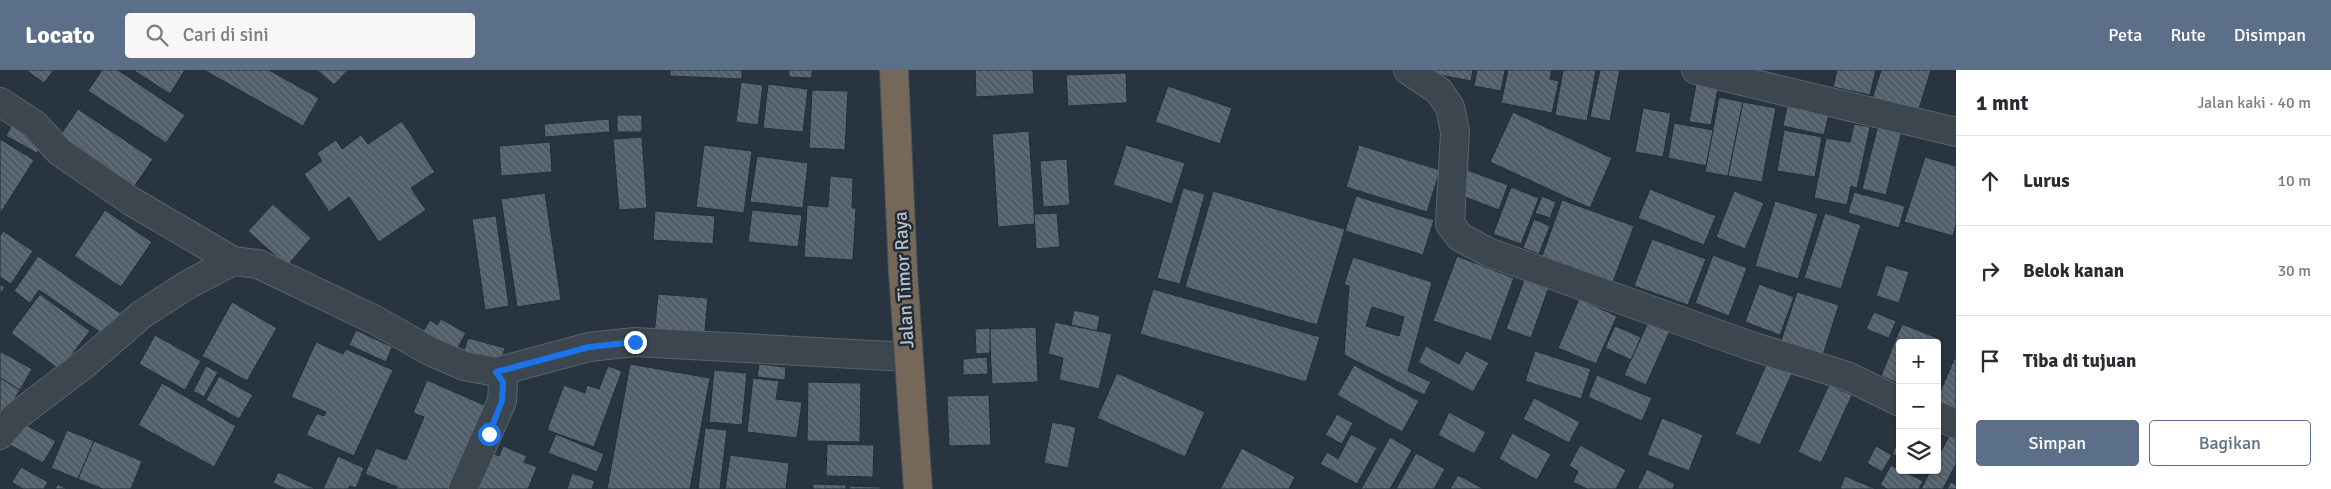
<!DOCTYPE html>
<html lang="id">
<head>
<meta charset="utf-8">
<style>
  body { margin:0; font-family:Signika,sans-serif; background:#f7f7f7; color:#2b2b33 }
  .controls { position:absolute; right:15px; bottom:15px; display:grid; overflow:hidden; border-radius:5px; box-shadow:0 1px 4px #0004 }
  .controls button { width:45px; height:45px; display:grid; place-items:center; padding:0; border:0; border-bottom:1px solid #e1e1e2; background:#fff; color:#2b2b33; font:25px sans-serif }
  .stop { position:absolute; width:15px; height:15px; margin:-11px; border:4px solid #1a73e8; border-radius:50%; background:#fff }
  .stop.end { background:#1a73e8; border-color:#fff; box-shadow:0 1px 5px #0008 }
  .list { margin:0; padding:0; list-style:none }
  h2 { display:flex; justify-content:space-between; align-items:center; height:65px; margin:0; padding:0 20px; font-size:21px }
  h2 small { font-size:16px; font-weight:400; color:#7c7c81 }
  .list li { display:grid; grid-template-columns:32px 1fr auto; gap:15px; align-items:center; box-sizing:border-box; height:90px; padding:0 20px; border-top:1px solid #e1e1e2 }
  .list b { display:block; font-size:19px; white-space:nowrap }
  .list em { font-size:16px; font-style:normal; color:#7c7c81 }
  .actions { display:flex; gap:10px; padding:15px 20px }
  .actions a { flex:1; padding:11px 0; border:1px solid #5b6f88; border-radius:5px; text-align:center; font-size:18px; color:#5b6f88 }
  .actions .main { background:#5b6f88; color:#fff }
  .icon { flex:none; width:28px; height:28px; fill:none; stroke:currentColor; stroke-width:2; stroke-linecap:round; stroke-linejoin:round }
  .map { position:relative; flex:none; width:1956px; height:419px; overflow:hidden }
  header { display:flex; align-items:center; gap:30px; box-sizing:border-box; height:70px; padding:0 25px; background:#5b6f88; color:#fff }
  header strong { font-size:24px }
  nav { display:flex; gap:28px; margin-inline-start:auto; font-size:18px }
  .search { width:350px; height:45px; background:#f7f7f7; display:flex; align-items:center; gap:12px; box-sizing:border-box; padding:0 18px; border-radius:5px; color:#7c7c81; font-size:19px }
  main { display:flex }
  aside { flex:1; background:#fff }
  .map>svg:first-child { display:block }
  .building { fill:url(#building-back-hatch); stroke:#232d37; fill-rule:evenodd }
  .lines { fill:none; stroke-linecap:round; stroke-linejoin:round }
  .street-casing { stroke:#5a646d; stroke-width:30 }
  .highway-casing { stroke:#47515a; stroke-width:30 }
  .street { stroke:#3c464f; stroke-width:28 }
  .highway { stroke:#756859; stroke-width:28 }
  .route { stroke:#1a73e8; stroke-width:6 }
  .labels { text-anchor:middle; dominant-baseline:central; stroke-width:5; stroke-linejoin:round; paint-order:stroke }
  .street-label { font-size:19px; fill:#b8c1ca; stroke:#212b35 }
</style>
</head>
<body>
<header>
<strong>Locato</strong>
<div class="search"><svg class="icon" aria-label="search" viewBox="0 0 24 24"><circle cx="10" cy="10" r="6"/><path d="M15 15l6 6"/></svg>Cari di sini</div>
<nav><a>Peta</a><a>Rute</a><a>Disimpan</a></nav>
</header>
<main>
<div class="map">
<svg width="1956" height="419" viewBox="0 0 1956 419">
  <defs>
    <pattern id="building-back-hatch" width="6" height="6" patternUnits="userSpaceOnUse" patternTransform="scale(1.25)"><rect width="6" height="6" fill="#515f6a"/><path d="M-1 5l2 2M0 0l6 6M5-1l2 2" fill="none" stroke="#68747e"/></pattern>
  </defs>
  <rect width="100%" height="100%" fill="#28343f"/>
  <g class="building">
    <polygon points="26,0 54,0 44,13"/>
    <polygon points="102,0 118,0 185,45 166,73 88,21"/>
    <polygon points="133,0 185,0 170,24"/>
    <polygon points="204,0 269,0 319,28 303,56"/>
    <polygon points="317,0 348,0 334,15"/>
    <polygon points="670,0 742,0 742,9 670,6"/>
    <polygon points="789,0 812,0 812,8 789,7"/>
    <polygon points="975,0 1033,0 1034,24 976,27"/>
    <polygon points="1430,0 1473,0 1471,11 1430,3"/>
    <polygon points="1477,0 1505,0 1501,21 1474,16"/>
    <polygon points="1508,0 1552,0 1550,9 1559,11 1552,43 1501,33"/>
    <polygon points="1563,0 1596,0 1587,51 1555,45"/>
    <polygon points="1600,0 1620,0 1610,51 1590,47"/>
    <polygon points="1837,0 1876,0 1870,25 1833,17"/>
    <polygon points="1881,0 1931,0 1918,42 1872,29"/>
    <polygon points="1126,3 1127,33 1068,36 1066,5"/>
    <polygon points="741,12 763,15 758,55 736,52"/>
    <polygon points="768,14 808,19 803,62 763,58"/>
    <polygon points="1696,14 1718,18 1711,55 1689,52"/>
    <polygon points="1168,16 1232,38 1220,74 1155,52"/>
    <polygon points="812,20 848,21 845,80 809,78"/>
    <polygon points="1719,27 1743,32 1728,106 1705,102"/>
    <polygon points="1789,27 1831,36 1824,65 1783,56"/>
    <polygon points="1743,32 1776,38 1762,112 1728,106"/>
    <polygon points="1643,38 1671,43 1663,87 1635,82"/>
    <polygon points="78,39 153,89 132,120 57,70"/>
    <polygon points="1513,42 1612,88 1590,138 1490,92"/>
    <rect x="617" y="45" width="25" height="17"/>
    <polygon points="609,49 610,62 545,67 544,54"/>
    <polygon points="14,51 45,68 37,83 6,66"/>
    <polygon points="402,51 435,102 411,118 426,140 379,172 349,127 329,142 304,104 322,91 317,83 336,70 342,79 361,65 368,74"/>
    <polygon points="1674,53 1713,60 1706,96 1668,88"/>
    <polygon points="1854,54 1870,57 1857,118 1851,116 1847,135 1814,128 1826,68 1850,72"/>
    <polygon points="1878,55 1902,61 1886,125 1862,119"/>
    <polygon points="1784,60 1822,67 1815,107 1777,101"/>
    <polygon points="1029,61 1035,154 998,157 992,64"/>
    <polygon points="642,67 647,138 619,140 613,69"/>
    <polygon points="0,69 34,90 0,144"/>
    <polygon points="550,72 552,102 501,106 499,76"/>
    <polygon points="704,75 752,81 744,143 696,137"/>
    <polygon points="1126,75 1185,93 1172,134 1113,115"/>
    <polygon points="1359,75 1440,100 1427,142 1346,117"/>
    <polygon points="757,86 808,93 803,138 750,132"/>
    <polygon points="1925,87 1956,96 1956,155 1953,166 1904,152"/>
    <polygon points="1067,89 1070,135 1043,137 1040,91"/>
    <polygon points="1467,100 1508,115 1499,140 1457,124"/>
    <polygon points="830,106 853,108 852,138 856,138 853,190 804,187 807,135 828,137"/>
    <polygon points="1511,117 1539,128 1521,174 1493,164"/>
    <polygon points="1183,118 1205,124 1180,214 1157,208"/>
    <polygon points="1650,119 1716,146 1704,175 1638,148"/>
    <polygon points="1213,121 1345,159 1317,255 1185,217"/>
    <polygon points="1734,121 1764,133 1745,179 1716,167"/>
    <polygon points="1854,122 1905,136 1899,158 1848,143"/>
    <polygon points="545,123 561,230 517,237 501,129"/>
    <polygon points="1356,126 1434,150 1423,185 1345,161"/>
    <polygon points="1542,126 1556,132 1550,148 1535,143"/>
    <polygon points="1562,130 1634,156 1613,212 1542,186"/>
    <polygon points="1775,131 1818,144 1798,209 1755,196"/>
    <polygon points="273,134 311,168 287,196 248,161"/>
    <polygon points="105,140 152,172 121,217 74,186"/>
    <polygon points="752,140 802,145 798,177 748,172"/>
    <polygon points="655,141 715,146 713,174 653,170"/>
    <polygon points="1057,143 1060,177 1036,179 1034,144"/>
    <polygon points="1825,143 1861,155 1841,219 1804,208"/>
    <polygon points="496,146 509,236 485,240 472,149"/>
    <polygon points="1534,149 1550,156 1539,184 1523,178"/>
    <polygon points="3,161 33,181 11,214 0,207 0,166"/>
    <polygon points="1652,169 1706,189 1688,235 1634,216"/>
    <polygon points="1713,185 1747,198 1729,246 1695,233"/>
    <polygon points="38,186 126,247 110,269 39,220 30,233 14,221"/>
    <polygon points="1457,186 1514,208 1491,271 1433,251"/>
    <path d="M 1353,187 L 1432,212 L 1408,301 L 1431,312 L 1424,325 L 1344,285 L 1349,216 L 1344,214 ZM 1372,237 L 1404,247 L 1399,266 L 1366,256 Z"/>
    <polygon points="1886,195 1909,202 1899,233 1876,226"/>
    <polygon points="1526,205 1550,214 1531,268 1506,259"/>
    <polygon points="0,214 5,217 0,224"/>
    <polygon points="1759,214 1794,227 1780,265 1745,252"/>
    <polygon points="1153,219 1320,267 1306,312 1140,264"/>
    <polygon points="1797,222 1839,235 1822,288 1780,274"/>
    <polygon points="40,224 90,261 60,300 11,263"/>
    <polygon points="658,224 708,228 704,271 654,266"/>
    <polygon points="1579,229 1617,246 1596,294 1558,278"/>
    <polygon points="232,232 277,258 247,311 202,286"/>
    <polygon points="1074,240 1100,246 1097,261 1071,255"/>
    <polygon points="1874,242 1896,251 1889,268 1866,259"/>
    <polygon points="1651,246 1672,256 1646,315 1624,305"/>
    <polygon points="441,249 466,263 453,286 420,267 430,250 437,255"/>
    <polygon points="1055,252 1112,264 1099,319 1059,310 1063,288 1048,284"/>
    <polygon points="1902,254 1937,268 1935,273 1900,273 1900,314 1881,306"/>
    <polygon points="1615,256 1641,267 1631,290 1605,278"/>
    <polygon points="1036,257 1038,312 992,314 989,259"/>
    <polygon points="990,258 990,283 976,284 975,259"/>
    <polygon points="356,260 392,277 386,292 349,275"/>
    <polygon points="155,265 201,291 185,320 139,294"/>
    <polygon points="468,268 505,278 499,298 462,287"/>
    <polygon points="316,272 343,284 346,279 393,300 354,386 306,365 317,343 324,346 326,342 291,327"/>
    <polygon points="1426,276 1459,294 1466,281 1489,293 1473,322 1418,292"/>
    <polygon points="0,281 32,299 20,320 0,308"/>
    <polygon points="1535,281 1591,299 1581,329 1525,311"/>
    <polygon points="1956,285 1956,345 1937,337 1937,329"/>
    <polygon points="987,287 988,304 963,305 963,289"/>
    <polygon points="1768,291 1793,301 1760,375 1735,364"/>
    <polygon points="630,294 710,308 690,419 607,419"/>
    <polygon points="759,294 786,297 785,310 757,307"/>
    <polygon points="1354,295 1419,331 1402,362 1337,325"/>
    <polygon points="206,296 218,302 204,327 193,321"/>
    <polygon points="608,296 622,301 594,377 547,360 564,315 585,323 587,315 599,319"/>
    <polygon points="714,300 747,303 742,355 709,352"/>
    <polygon points="1117,303 1205,342 1185,387 1097,348"/>
    <polygon points="1597,305 1652,328 1642,351 1588,327"/>
    <polygon points="219,306 253,325 239,349 206,330"/>
    <polygon points="0,308 20,320 2,350 0,348"/>
    <polygon points="753,308 779,311 776,329 802,332 797,368 747,362"/>
    <polygon points="427,310 491,338 456,419 396,419 397,417 365,404 376,378 406,390 424,347 413,343"/>
    <polygon points="808,312 861,313 860,372 807,371"/>
    <polygon points="162,313 236,356 214,397 138,355"/>
    <polygon points="1829,315 1852,325 1821,393 1798,382"/>
    <polygon points="989,325 991,375 949,376 947,326"/>
    <polygon points="1534,328 1580,352 1569,373 1523,349"/>
    <polygon points="1449,342 1486,362 1474,384 1438,365"/>
    <polygon points="1337,344 1353,353 1342,374 1325,365"/>
    <polygon points="1662,348 1703,365 1689,401 1647,385"/>
    <polygon points="1052,352 1076,357 1068,398 1044,393"/>
    <polygon points="22,353 56,371 43,393 10,375"/>
    <polygon points="705,358 727,360 720,419 698,419"/>
    <polygon points="67,360 94,371 78,409 51,398"/>
    <polygon points="1512,363 1551,384 1537,410 1499,389"/>
    <polygon points="1951,363 1956,365 1956,394 1943,419 1921,419 1931,400 1937,400 1937,388"/>
    <polygon points="556,364 604,384 597,402 548,383"/>
    <polygon points="1351,364 1377,378 1357,414 1320,394 1327,382 1338,389"/>
    <polygon points="1390,367 1412,380 1390,419 1361,419"/>
    <polygon points="1900,368 1900,388 1892,384"/>
    <polygon points="94,371 142,391 131,419 103,419 78,409"/>
    <polygon points="827,374 874,375 873,407 826,406"/>
    <polygon points="1580,375 1626,400 1616,419 1587,419 1573,412 1578,401 1569,396"/>
    <polygon points="503,376 527,386 524,392 537,397 528,419 473,419 489,382 499,386"/>
    <polygon points="1876,376 1892,385 1882,402 1867,393"/>
    <polygon points="1242,378 1295,407 1289,419 1220,419"/>
    <polygon points="1416,383 1445,399 1434,419 1396,419"/>
    <polygon points="730,385 789,393 786,419 725,419"/>
    <polygon points="338,386 364,398 356,418 350,416 348,419 323,419"/>
    <polygon points="1891,395 1923,411 1919,419 1887,419 1880,415"/>
    <polygon points="21,397 48,412 44,419 23,419 12,412"/>
    <polygon points="1647,399 1675,414 1673,419 1637,419"/>
    <polygon points="278,402 314,418 314,419 286,419 273,413"/>
    <polygon points="572,403 595,411 592,419 567,419"/>
    <polygon points="1458,405 1484,419 1450,419"/>
    <polygon points="1845,406 1876,419 1840,419"/>
    <polygon points="1951,412 1956,415 1956,419 1947,419"/>
    <polygon points="58,414 67,419 55,419"/>
    <polygon points="813,414 846,415 846,419 813,419"/>
    <polygon points="849,416 881,417 881,419 849,419"/>
  </g>
  <g class="lines">
    <g class="street-casing">
      <g id="street">
        <polyline points="1408,0 1439,21 1450,37 1455,62 1450,154 1460,167 1488,182 1751,276 1847,306 1900,332"/>
        <polyline points="1696,0 1956,62"/>
        <polyline points="0,32 34,54 60,82 131,131 233,191"/>
        <polyline points="1937,346 1956,354"/>
        <polyline points="0,365 15,347 87,292 141,245 187,215 233,191 258,194 375,250 428,280 464,296 496,302 589,277 635,272 908,287"/>
        <polyline points="463,419 502,331 503,312 496,302"/>
      </g>
    </g>
    <g class="highway-casing">
      <polyline id="highway" points="894,0 903,202 918,419"/>
    </g>
    <use href="#street" class="street"/>
    <use href="#highway" class="highway"/>
  </g>
  <g class="lines">
    <polyline class="route" points="489,364 502,331 503,312 496,302 589,277 635,272"/>
  </g>
  <g class="labels">
    <g class="street-label">
      <text transform="translate(904 210) rotate(-93)">Jalan Timor Raya</text>
    </g>
  </g>
</svg>
<div class="controls">
<button>+</button>
<button>−</button>
<button><svg class="icon" aria-label="layers" viewBox="0 0 24 24"><path d="M12 4l9 5-9 5-9-5zM3 14l9 5 9-5"/></svg></button>
</div>
<div class="stop" style="left:489px;top:364px"></div>
<div class="stop end" style="left:635px;top:272px"></div>
</div>
<aside>
<h2>1 mnt<small>Jalan kaki · 40 m</small></h2>
<ul class="list">
<li><svg class="icon" aria-label="ahead" viewBox="0 0 24 24"><path d="M12 20V5M6 11l6-6 6 6"/></svg><div><b>Lurus</b></div><em>10 m</em></li>
<li><svg class="icon" aria-label="right" viewBox="0 0 24 24"><path d="M7 20v-9h11M14 6l5 5-5 5"/></svg><div><b>Belok kanan</b></div><em>30 m</em></li>
<li><svg class="icon" aria-label="arrive" viewBox="0 0 24 24"><path d="M6 21V4h12l-3 4 3 4H6"/></svg><div><b>Tiba di tujuan</b></div></li>
</ul>
<div class="actions"><a class="main">Simpan</a><a>Bagikan</a></div>
</aside>
</main>
</body>
</html>
